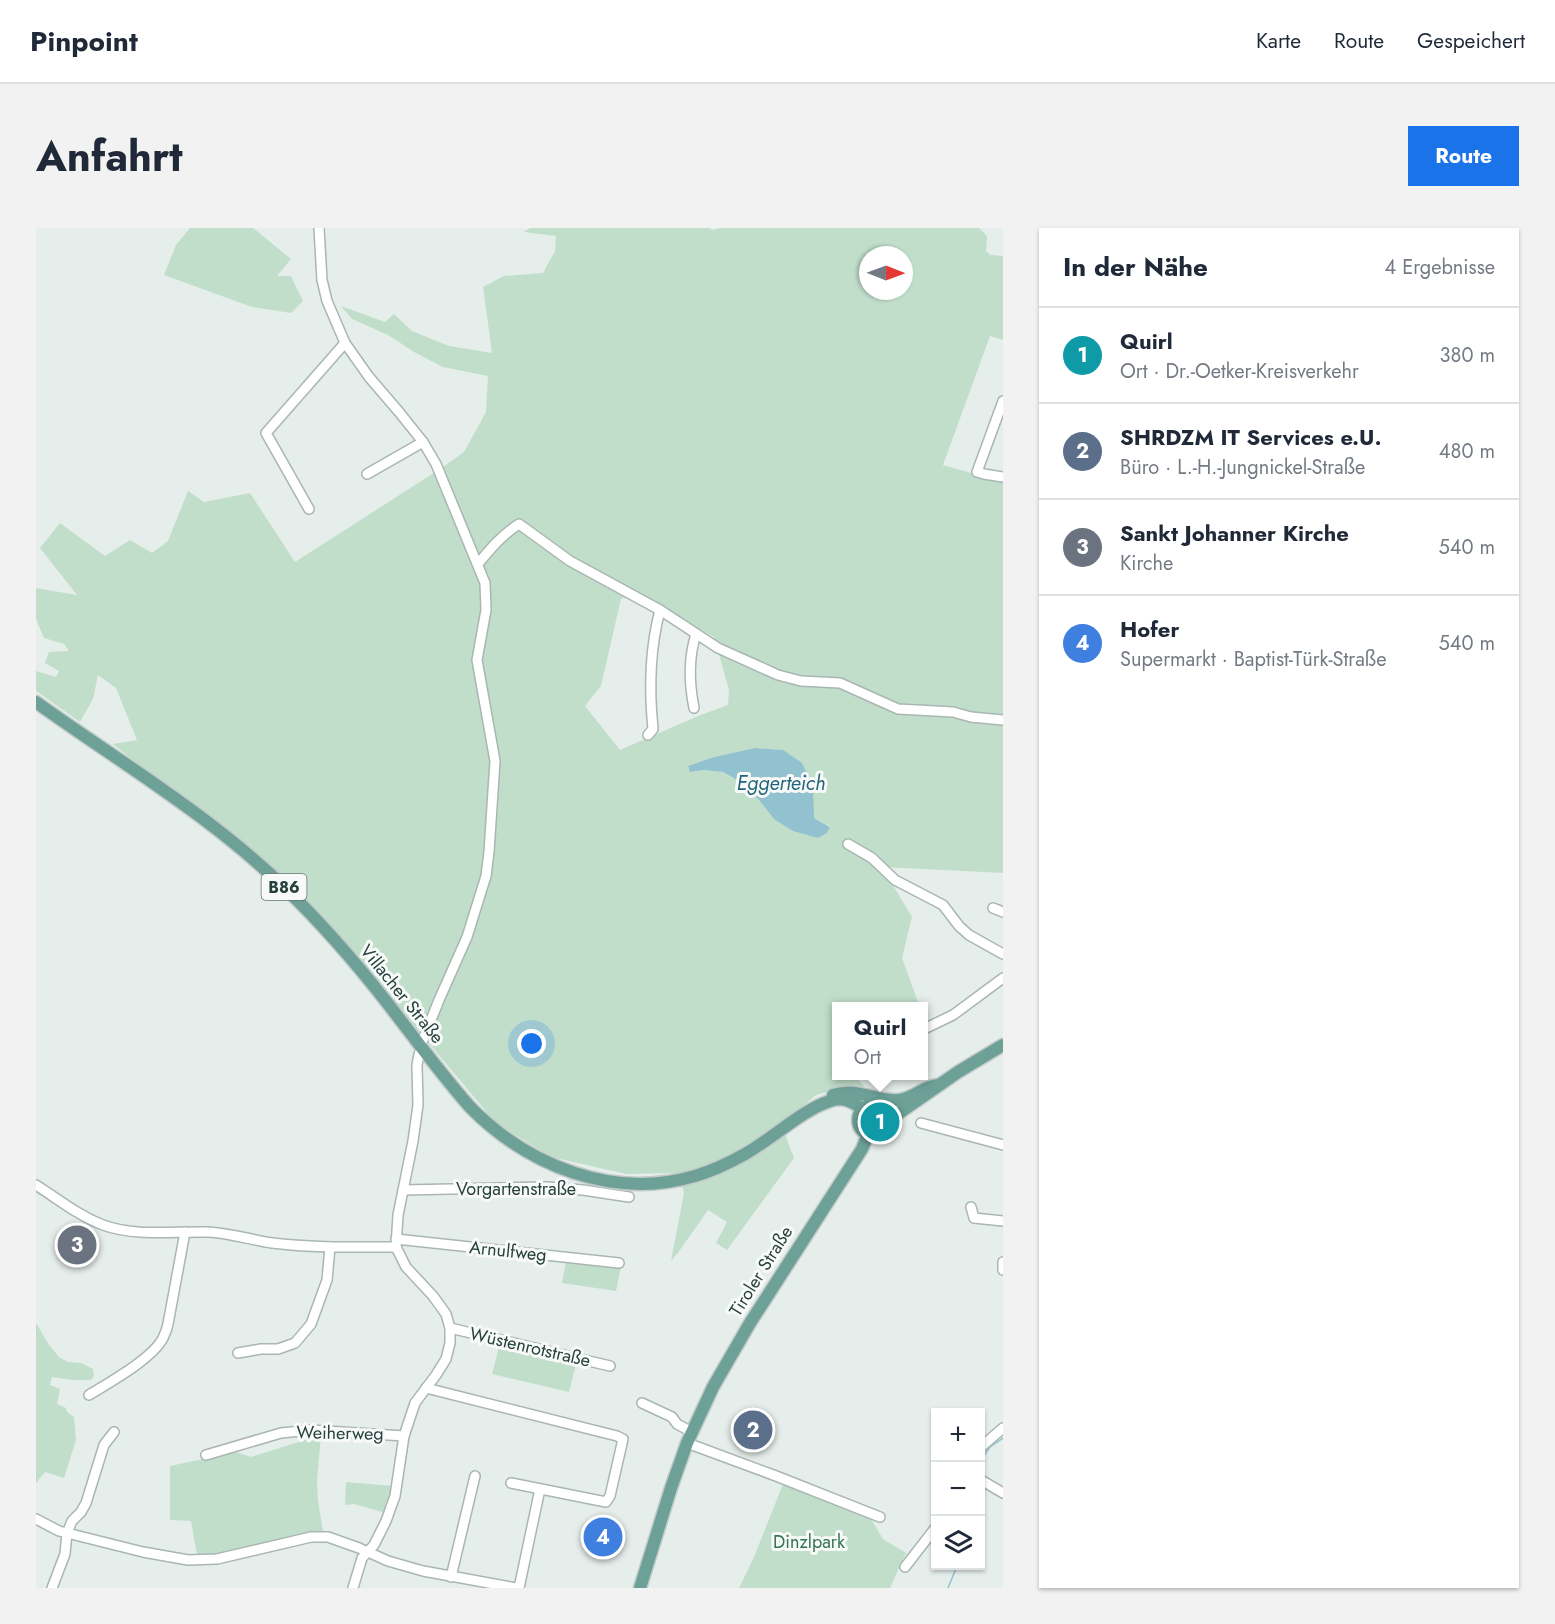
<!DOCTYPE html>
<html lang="de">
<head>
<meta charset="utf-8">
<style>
  body { margin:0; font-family:Jost,sans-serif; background:#f2f2f3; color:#1f2937 }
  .controls { position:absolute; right:18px; bottom:18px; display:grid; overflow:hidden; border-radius:0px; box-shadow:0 2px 4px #0004 }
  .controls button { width:54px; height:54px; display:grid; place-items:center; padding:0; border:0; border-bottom:2px solid #e0e1e3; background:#fff; color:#1f2937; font:30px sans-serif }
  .compass { position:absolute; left:823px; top:18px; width:54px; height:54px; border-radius:50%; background:#fff; box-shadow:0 2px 4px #0004; rotate:91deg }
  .you { position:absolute; left:496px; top:816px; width:21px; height:21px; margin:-15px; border:4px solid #fff; border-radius:50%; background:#1a73e8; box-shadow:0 0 0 9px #1a73e833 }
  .badge { display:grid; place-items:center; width:39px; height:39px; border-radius:50%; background:#1a73e8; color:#fff; font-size:20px; font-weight:700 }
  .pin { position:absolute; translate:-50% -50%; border:3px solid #fff; box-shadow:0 2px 6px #0006 }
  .popup { position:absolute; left:796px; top:774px; width:96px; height:78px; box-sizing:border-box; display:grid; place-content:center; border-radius:0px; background:#fff; filter:drop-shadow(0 2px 4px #0005); font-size:20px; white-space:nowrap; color:#747a83 }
  .popup b { font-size:22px; color:#1f2937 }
  .popup::after { content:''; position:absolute; left:50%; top:100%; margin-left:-12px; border:12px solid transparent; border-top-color:#fff }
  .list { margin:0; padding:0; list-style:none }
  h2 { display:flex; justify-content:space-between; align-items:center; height:78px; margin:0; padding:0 24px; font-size:26px }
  h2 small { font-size:20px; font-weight:400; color:#747a83 }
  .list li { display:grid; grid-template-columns:39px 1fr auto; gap:18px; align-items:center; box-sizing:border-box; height:96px; padding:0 24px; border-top:2px solid #e0e1e3 }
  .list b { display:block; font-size:22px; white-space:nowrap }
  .list p { margin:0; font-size:20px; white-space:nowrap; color:#747a83 }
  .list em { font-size:20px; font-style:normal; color:#747a83 }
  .icon { flex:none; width:33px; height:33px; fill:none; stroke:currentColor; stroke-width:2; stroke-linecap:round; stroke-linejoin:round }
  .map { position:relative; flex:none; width:967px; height:1360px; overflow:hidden; border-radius:0px }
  header { display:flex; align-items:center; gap:36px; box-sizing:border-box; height:84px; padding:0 30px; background:#fff; border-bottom:2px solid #e0e1e3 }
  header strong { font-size:28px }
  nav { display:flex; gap:33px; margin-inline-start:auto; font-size:21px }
  .intro { display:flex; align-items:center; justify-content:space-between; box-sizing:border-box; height:144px; padding:0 36px }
  h1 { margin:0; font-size:42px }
  .button { padding:15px 27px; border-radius:0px; background:#1a73e8; color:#fff; font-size:21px; font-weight:700 }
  main { display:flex; gap:36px; padding:0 36px }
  aside { flex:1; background:#fff; border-radius:0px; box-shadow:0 2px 4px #0004 }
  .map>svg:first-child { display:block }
  .green { fill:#c1decb; fill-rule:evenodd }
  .water { fill:#92c1cf }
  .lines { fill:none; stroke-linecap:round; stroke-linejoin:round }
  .stream { stroke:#92c1cf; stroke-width:1.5 }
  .minor-casing { stroke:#a9b6b3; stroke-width:12 }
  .major-casing { stroke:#c2cac8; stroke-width:15 }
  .minor { stroke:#fff; stroke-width:9 }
  .major { stroke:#6da198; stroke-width:12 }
  .labels { text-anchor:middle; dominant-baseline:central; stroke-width:6; stroke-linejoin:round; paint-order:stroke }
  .shield { fill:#f7faf9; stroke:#657874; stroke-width:1.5 }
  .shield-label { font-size:16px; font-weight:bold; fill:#26403b }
  .street-label { font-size:18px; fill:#26403b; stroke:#f7faf9 }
  .park-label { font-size:18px; fill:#327451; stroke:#f7faf9 }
  .water-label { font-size:20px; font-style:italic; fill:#226479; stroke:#f7faf9 }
</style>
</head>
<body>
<header>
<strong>Pinpoint</strong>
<nav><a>Karte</a><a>Route</a><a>Gespeichert</a></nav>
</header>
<div class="intro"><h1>Anfahrt</h1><a class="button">Route</a></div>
<main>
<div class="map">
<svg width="967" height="1360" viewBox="0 0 967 1360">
  <rect width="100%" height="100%" fill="#e6eeeb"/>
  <g class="green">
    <polygon points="154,0 217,0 255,31 241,48 255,48 267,73 255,85 216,79 128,47 140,17"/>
    <path d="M 494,0 L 673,0 L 676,2 L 684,0 L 943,0 L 951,8 L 950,23 L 954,27 L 967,28 L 967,112 L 954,108 L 907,237 L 949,249 L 967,251 L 967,645 L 846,639 L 876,689 L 866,730 L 883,777 L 800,778 L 800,848 L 819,848 L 829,859 L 805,860 L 780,867 L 745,896 L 758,930 L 691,1022 L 680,1015 L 691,994 L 672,982 L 644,1022 L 635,1033 L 648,965 L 643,945 L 590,946 L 515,929 L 459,894 L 292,695 L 249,653 L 77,516 L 101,512 L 80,460 L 62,447 L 57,471 L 44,494 L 0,463 L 0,443 L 20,449 L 23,443 L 9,435 L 13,424 L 33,423 L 28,416 L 8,410 L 0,391 L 0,360 L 41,367 L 4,320 L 24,295 L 69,328 L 94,312 L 116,325 L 132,313 L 152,263 L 168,274 L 214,265 L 259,334 L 404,241 L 428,224 L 450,184 L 452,148 L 407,139 L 378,124 L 352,107 L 316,91 L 305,78 L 349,94 L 358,86 L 376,103 L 413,118 L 456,125 L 447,59 L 468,48 L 507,45 L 519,23 L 520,8 L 488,4 ZM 832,27 L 868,27 L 868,63 L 832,63 ZM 599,364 L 678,409 L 693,462 L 692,477 L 662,488 L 584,522 L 549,478 L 565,458 L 585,371 ZM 719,520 L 747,522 L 778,590 L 794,598 L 791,605 L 738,591 L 723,572 L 703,553 L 687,544 L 668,542 L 654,544 L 652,539 L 678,529 Z"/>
    <circle cx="837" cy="892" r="12"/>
    <polygon points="530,1033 585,1039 580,1063 526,1055"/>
    <polygon points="0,1095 13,1117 23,1129 32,1134 45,1135 57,1141 58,1148 55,1152 37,1152 16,1149 14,1157 24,1161 21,1176 30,1180 31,1184 38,1189 40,1212 28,1250 9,1244 0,1255"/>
    <polygon points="464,1115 541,1133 533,1164 456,1146"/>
    <polygon points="285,1207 281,1253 282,1273 287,1303 180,1326 161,1327 155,1293 134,1292 134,1238 200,1224 215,1229"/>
    <polygon points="749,1251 835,1291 847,1311 870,1325 854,1360 703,1360 718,1329"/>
    <polygon points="310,1254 356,1258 350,1285 318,1276 309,1277"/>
  </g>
  <polygon class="water" points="719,520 747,522 766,535 777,559 778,590 794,599 791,605 782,610 757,603 738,591 723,572 703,553 687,544 668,542 654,544 652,538 678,529"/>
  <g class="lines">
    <g class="stream">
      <polyline points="945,1232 954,1219 967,1210"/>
      <polyline points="912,1360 921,1338"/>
    </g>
    <g class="minor-casing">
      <g id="minor">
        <polyline points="283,0 286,52 291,73 309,115 333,149 363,184 387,214 400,236 449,355 450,382 441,432 459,533 453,624 450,648 431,709 403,772 387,812"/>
        <polyline points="967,173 941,244 948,246 967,249"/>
        <polyline points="331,246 387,214"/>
        <polyline points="273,281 230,205 309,115"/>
        <path d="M 442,336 C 454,321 466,307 483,296 L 534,333 L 624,382 L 682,420 L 742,447 L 765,453 L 804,455 L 862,481 L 917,484 L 935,489 L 967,492"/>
        <path d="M 658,480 C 653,455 652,431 660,406"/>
        <path d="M 612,507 L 617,501 C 613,462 614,420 624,382"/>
        <polyline points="812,616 836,630 859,652 907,677 923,698 933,707 967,726"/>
        <polyline points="957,680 967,684"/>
        <polyline points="888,801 917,787 967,750"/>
        <polyline points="885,895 967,917"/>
        <path d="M 0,957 C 22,971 43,988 67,997 C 100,1009 138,1003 172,1004 C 194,1005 215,1012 236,1015 C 277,1020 319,1019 360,1019"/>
        <polyline points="367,962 511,959 547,962 593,969"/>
        <polyline points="935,979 938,990 967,993"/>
        <polyline points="360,1011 583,1035"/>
        <polyline points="967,1034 967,1042"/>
        <polyline points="414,1100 574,1138"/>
        <polyline points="202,1125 225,1121 242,1121 259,1115 275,1096 291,1052 294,1019"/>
        <polyline points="390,1160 581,1208 587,1211 574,1268 570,1274 475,1255"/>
        <path d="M 53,1167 C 74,1154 116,1131 127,1110 C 129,1106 131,1101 132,1096 L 149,1004"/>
        <polyline points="606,1175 636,1189 641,1196 656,1204"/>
        <polyline points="651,1215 740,1248 844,1289"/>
        <polyline points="945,1219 967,1200"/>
        <polyline points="170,1227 245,1205 275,1202 368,1208"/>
        <polyline points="945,1252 967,1265"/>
        <polyline points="0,1291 23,1303 107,1324 152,1332 181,1331 275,1309 292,1309 323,1320 352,1333 387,1343 480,1360"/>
        <polyline points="869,1339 900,1299"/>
        <polyline points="415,1349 439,1248"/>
        <polyline points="16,1360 29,1326 31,1305 36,1293 45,1284 50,1275 68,1217 78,1204"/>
        <polyline points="317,1360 326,1330 338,1317 350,1293 359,1268 368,1208 379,1175 400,1147 410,1131 414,1115 414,1100 410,1086 397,1068 370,1039 360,1019 362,987 377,913 382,877 381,837 383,826"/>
        <polyline points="483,1360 504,1261"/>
      </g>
    </g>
    <g class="major-casing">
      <g id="major">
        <path d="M 0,474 C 85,535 177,589 252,663 C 287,697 319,734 349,772 C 377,808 404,845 434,879 C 492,938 577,972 659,948 C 676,943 693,935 709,926 C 736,911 766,882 794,873 C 808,868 816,874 827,881"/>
        <path d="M 797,867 C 821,859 839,874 862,872 C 877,871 888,858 902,857"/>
        <circle cx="837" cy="892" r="15"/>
        <polyline points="852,888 863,885 922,844 967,817"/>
        <polyline points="604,1360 635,1260 651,1215 677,1159 714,1095 826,921 832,906"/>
      </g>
    </g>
    <use href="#minor" class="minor"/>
    <use href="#major" class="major"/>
  </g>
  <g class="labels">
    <rect class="shield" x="225.5" y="646" width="45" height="26" rx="4.5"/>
    <g class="shield-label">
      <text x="248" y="659">B86</text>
    </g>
    <g class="street-label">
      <text transform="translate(366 766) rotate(51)">Villacher Straße</text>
      <text x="480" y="961">Vorgartenstraße</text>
      <text transform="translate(472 1023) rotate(6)">Arnulfweg</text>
      <text transform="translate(725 1043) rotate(-58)">Tiroler Straße</text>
      <text transform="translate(494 1119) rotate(13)">Wüstenrotstraße</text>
      <text transform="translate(304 1205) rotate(1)">Weiherweg</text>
    </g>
    <g class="park-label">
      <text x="773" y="1314">Dinzlpark</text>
    </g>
    <g class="water-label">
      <text x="745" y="555">Eggerteich</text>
    </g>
  </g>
</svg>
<div class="controls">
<button>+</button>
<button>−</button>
<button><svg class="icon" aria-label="layers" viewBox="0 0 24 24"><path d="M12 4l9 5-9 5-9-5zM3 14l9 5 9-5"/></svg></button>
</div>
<svg class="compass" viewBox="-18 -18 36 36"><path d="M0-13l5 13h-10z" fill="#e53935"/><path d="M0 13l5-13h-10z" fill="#747a83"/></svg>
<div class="you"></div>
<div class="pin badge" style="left:844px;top:894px;background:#0f9aa8">1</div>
<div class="popup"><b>Quirl</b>Ort</div>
<div class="pin badge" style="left:717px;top:1202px;background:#5c6f8a">2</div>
<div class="pin badge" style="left:41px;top:1017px;background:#6b7280">3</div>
<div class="pin badge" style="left:567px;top:1309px;background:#3f7fe0">4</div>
</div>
<aside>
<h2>In der Nähe<small>4 Ergebnisse</small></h2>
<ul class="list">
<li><span class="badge" style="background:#0f9aa8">1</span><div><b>Quirl</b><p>Ort · Dr.-Oetker-Kreisverkehr</p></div><em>380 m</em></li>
<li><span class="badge" style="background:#5c6f8a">2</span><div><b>SHRDZM IT Services e.U.</b><p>Büro · L.-H.-Jungnickel-Straße</p></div><em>480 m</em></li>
<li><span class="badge" style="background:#6b7280">3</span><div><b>Sankt Johanner Kirche</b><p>Kirche</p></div><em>540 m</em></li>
<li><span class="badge" style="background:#3f7fe0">4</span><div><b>Hofer</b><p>Supermarkt · Baptist-Türk-Straße</p></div><em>540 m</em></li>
</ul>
</aside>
</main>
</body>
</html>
